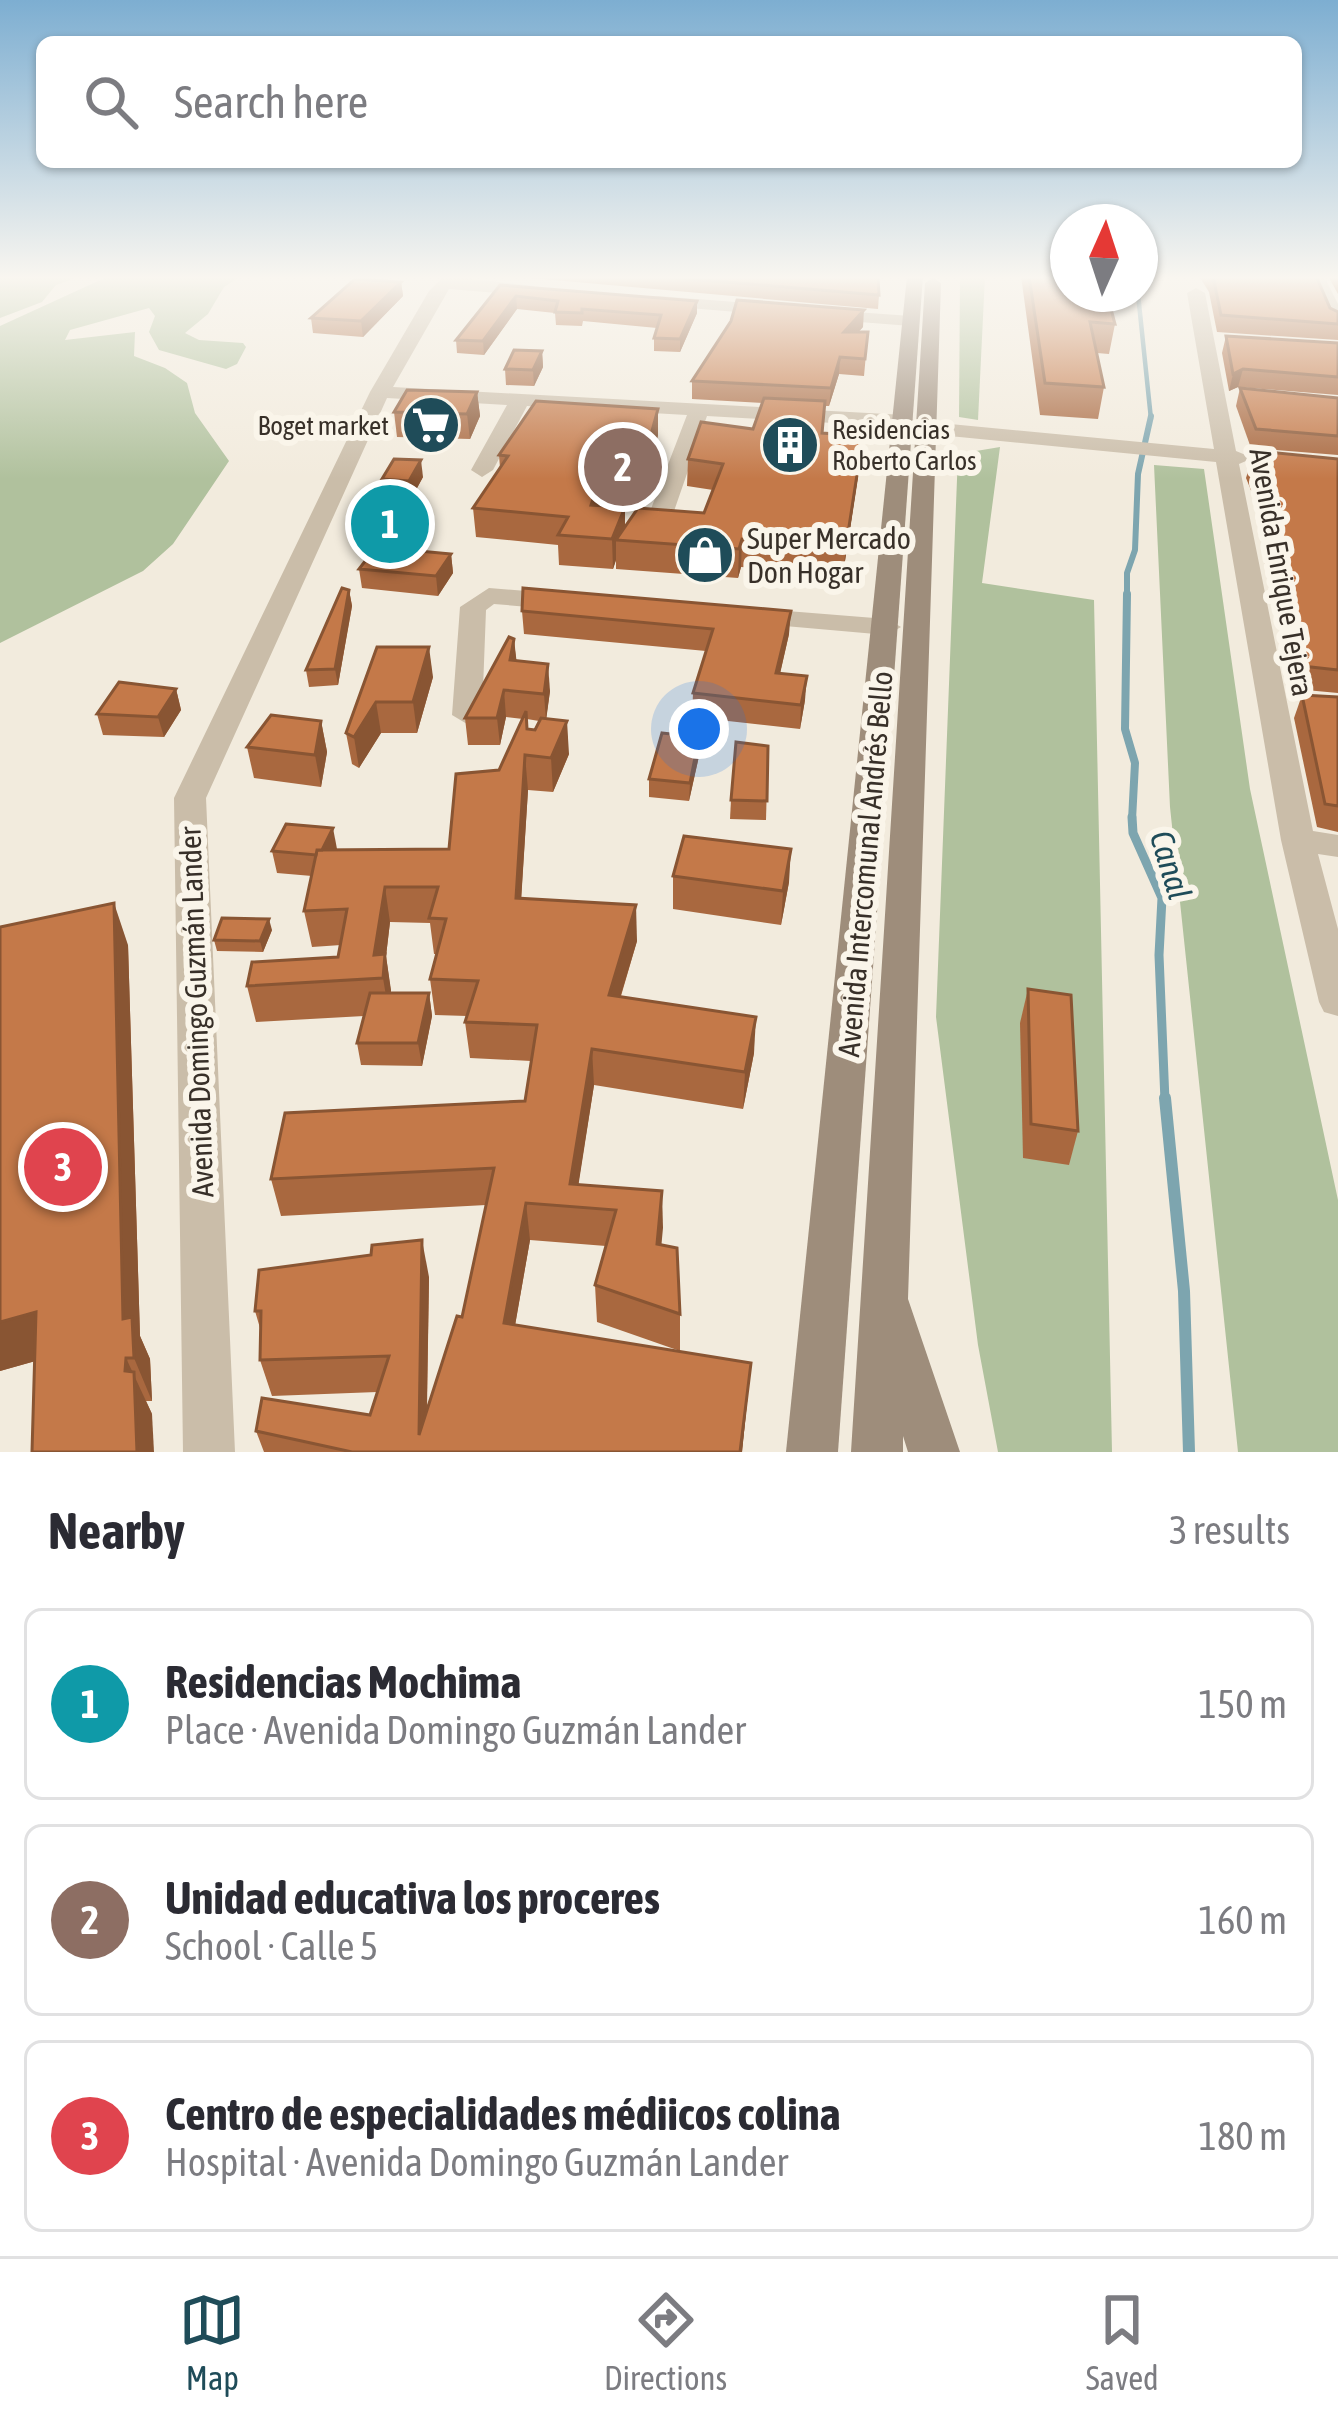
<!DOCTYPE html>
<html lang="en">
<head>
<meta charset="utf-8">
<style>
  body { margin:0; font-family:"Asap Condensed",sans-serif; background:#f2f2f3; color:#2b2b33 }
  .compass { position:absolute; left:1050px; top:204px; width:108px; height:108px; border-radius:50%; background:#fff; box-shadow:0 3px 9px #0004; rotate:3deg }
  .you { position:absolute; left:699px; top:729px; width:42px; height:42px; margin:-30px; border:9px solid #fff; border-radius:50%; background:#1a73e8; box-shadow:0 0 0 18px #1a73e833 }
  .badge { display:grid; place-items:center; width:78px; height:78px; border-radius:50%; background:#1f4c59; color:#fff; font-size:39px; font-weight:700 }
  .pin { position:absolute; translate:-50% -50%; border:6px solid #fff; box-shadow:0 3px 12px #0006 }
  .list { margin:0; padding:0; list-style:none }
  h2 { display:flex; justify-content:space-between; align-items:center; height:156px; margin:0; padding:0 48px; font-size:51px }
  h2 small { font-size:39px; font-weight:400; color:#7c7c81 }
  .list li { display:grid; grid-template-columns:78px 1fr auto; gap:36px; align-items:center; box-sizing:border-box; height:192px; margin:0 24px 24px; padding:0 24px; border:3px solid #e1e1e2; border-radius:18px }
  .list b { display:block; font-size:45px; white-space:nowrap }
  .list p { margin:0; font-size:39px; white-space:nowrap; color:#7c7c81 }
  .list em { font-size:39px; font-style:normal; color:#7c7c81 }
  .icon { flex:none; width:66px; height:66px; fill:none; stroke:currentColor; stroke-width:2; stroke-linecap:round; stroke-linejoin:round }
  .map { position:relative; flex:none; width:1338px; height:1452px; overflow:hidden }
  .search { position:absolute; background:#fff; box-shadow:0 3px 9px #0004; left:36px; right:36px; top:36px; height:132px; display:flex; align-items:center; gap:30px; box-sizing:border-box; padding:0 42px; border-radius:18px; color:#7c7c81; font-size:45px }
  .sheet { height:804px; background:#fff }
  nav { display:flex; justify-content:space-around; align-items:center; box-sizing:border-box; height:168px; border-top:3px solid #e1e1e2; background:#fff; font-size:33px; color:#7c7c81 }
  nav a { display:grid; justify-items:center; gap:6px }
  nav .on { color:#1f4c59 }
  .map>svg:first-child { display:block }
  .green { fill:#b0c19d }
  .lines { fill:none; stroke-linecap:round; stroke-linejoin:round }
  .stream-far4 { stroke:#7da5af; stroke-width:4.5 }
  .stream-far3 { stroke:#7da5af; stroke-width:6 }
  .stream-far2 { stroke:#7da5af; stroke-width:8 }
  .stream-far1 { stroke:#7da5af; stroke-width:9 }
  .stream { stroke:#7da5af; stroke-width:12 }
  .minor { fill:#cabda9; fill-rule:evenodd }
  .secondary { fill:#9e8d7b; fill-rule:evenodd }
  .wall { fill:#a9683f; fill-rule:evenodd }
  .shaded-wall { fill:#895533 }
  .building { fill:#c47949; stroke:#895533; stroke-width:3 }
  .labels { text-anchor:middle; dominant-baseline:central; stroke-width:12; stroke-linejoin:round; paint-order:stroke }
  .far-poi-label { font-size:27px; fill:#383029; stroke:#faf5ea; text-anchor:end }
  .poi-label { font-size:30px; fill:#383029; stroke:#faf5ea; text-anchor:start }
  .street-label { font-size:30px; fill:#383029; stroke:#faf5ea }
  .water-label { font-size:33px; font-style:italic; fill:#1f4c59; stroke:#faf5ea }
</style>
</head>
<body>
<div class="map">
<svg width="1338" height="1452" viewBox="0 0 1338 1452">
  <rect width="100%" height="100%" fill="#f2ebdd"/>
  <g class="green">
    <polygon points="0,276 81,276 56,285 42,302 0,318"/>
    <polygon points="109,276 241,276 224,287 208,314 185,333 199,340 243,343 246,347 237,364 226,369 159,350 149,332 155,316 149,308 70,330 65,340 135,332 134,356 165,368 187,383 195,413 229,461 173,544 143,571 0,643 0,326"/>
    <polygon points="960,276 985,276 978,420 959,417"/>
    <polygon points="1000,447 982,583 1094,600 1112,1452 998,1452 978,1345 936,1017 958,454"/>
    <polygon points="1154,465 1204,469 1250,789 1338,1200 1338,1452 1238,1452 1170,807"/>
  </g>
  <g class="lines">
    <polyline class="stream-far4" points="1138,294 1151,419"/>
    <polyline class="stream-far3" points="1127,597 1127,573 1135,550 1138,474 1151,416"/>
    <polyline class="stream-far2" points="1127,594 1125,729 1135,763 1132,820"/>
    <polyline class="stream-far1" points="1132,817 1133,833 1162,898 1159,955 1165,1101"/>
    <polyline class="stream" points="1165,1098 1184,1291 1189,1452"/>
    <g class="minor">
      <polygon points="444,276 534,286 542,291 534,296 449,289 393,387 905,415 915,421 905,427 707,416 673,514 661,521 649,514 687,415 527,406 493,470 482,477 471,470 507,405 387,398 206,798 235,1452 183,1452 174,798 370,392 429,291"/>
      <polygon points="1308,276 1324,276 1338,304 1338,327 1329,322"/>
      <polygon points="1196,288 1205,293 1236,451 1253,458 1239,464 1313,831 1338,835 1338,857 1318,854 1338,929 1338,1016 1324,1012 1319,1002 1281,840 1216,462 929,434 918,428 929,422 1214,449 1187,293"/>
      <polygon points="659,296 773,305 782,310 773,315 653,305 653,297"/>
      <polygon points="827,310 911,316 920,321 911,326 821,319 821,311"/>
      <polygon points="489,588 564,594 577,602 564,610 494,604 486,610 482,715 467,724 452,715 460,607"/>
      <polygon points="749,608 887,619 901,627 887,635 740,622 736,616"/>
    </g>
    <g class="secondary">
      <polygon points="907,276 923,276 838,1452 786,1452"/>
      <polygon points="933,278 941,283 908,1299 960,1452 908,1452 903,1436 903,1452 851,1452 925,283"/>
    </g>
  </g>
  <g class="wall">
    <polygon points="508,276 878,276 879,295 878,309"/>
    <polygon points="1021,276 1068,276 1115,324 1109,354 1097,353 1104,387 1098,419 1040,415"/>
    <polygon points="1199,276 1316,276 1330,308 1338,312 1338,340 1217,332 1209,292"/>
    <polygon points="1328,276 1338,276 1338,294"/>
    <polygon points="401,282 403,296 363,337 313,333 311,318"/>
    <polygon points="500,285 697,301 697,313 680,352 654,351 654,338 657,328 583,321 582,326 556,325 555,313 517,309 484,355 457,353 456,340"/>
    <polygon points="863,327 858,332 868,332 864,376 839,374 829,406 825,406 823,433 860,463 843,574 741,567 738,578 616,569 616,560 613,569 559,565 558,545 476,537 473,508 500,468 499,455 658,409 658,435 649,470 613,467 601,505 625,507 625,527 704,513 713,490 687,486 688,459 753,429 763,403 692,399 692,381"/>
    <polygon points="1226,336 1338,343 1338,395 1238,387 1229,391 1222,353"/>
    <polygon points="542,351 543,367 534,386 506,385 505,369"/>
    <polygon points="1240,388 1338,398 1338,455 1251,448 1236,406"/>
    <polygon points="477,392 480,416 470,439 397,437 394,412"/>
    <polygon points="1267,452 1338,459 1338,693 1295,689 1287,675 1282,655 1286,642 1263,558 1268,532 1246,478 1252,459 1265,460"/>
    <polygon points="423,477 411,499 409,498 411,513 398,537 369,535 366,517 384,494 382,479"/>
    <polygon points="451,554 453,573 438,596 362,588 359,569"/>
    <polygon points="349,590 352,606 338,685 309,687 306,670"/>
    <polygon points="522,611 789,634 780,673 805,700 800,729 692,717 693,693 706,651 524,634"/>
    <path d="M 514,639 L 516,661 L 550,691 L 546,719 L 569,754 L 553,792 L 528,790 L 521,899 L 637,941 L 621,996 L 754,1053 L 743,1109 L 594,1085 L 578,1185 L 662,1191 L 661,1245 L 680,1314 L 680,1351 L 597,1322 L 595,1285 L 606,1246 L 530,1240 L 515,1325 L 751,1363 L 742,1452 L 264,1452 L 256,1431 L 370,1415 L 377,1392 L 272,1396 L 260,1360 L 260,1328 L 255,1311 L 429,1277 L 427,1409 L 462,1317 L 486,1205 L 281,1216 L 271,1179 L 525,1101 L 531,1061 L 470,1058 L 465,1022 L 467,1016 L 435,1015 L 430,979 L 437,954 L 434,954 L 430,923 L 390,922 L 386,956 L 391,993 L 429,993 L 432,1016 L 422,1066 L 361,1065 L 357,1043 L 364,1016 L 256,1022 L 247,986 L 338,957 L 341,945 L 312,947 L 304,911 L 312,876 L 277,873 L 272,851 L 449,849 L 499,770 L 523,719 L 506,717 L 500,745 L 468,745 L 465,718 ZM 527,719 L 539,721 L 535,730 L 528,729 Z"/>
    <polygon points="377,647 433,677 417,733 381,733 359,768 352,764 346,733"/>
    <polygon points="176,689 181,710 164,737 103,735 97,714"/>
    <polygon points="1302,695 1338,697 1338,832 1317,827 1294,718"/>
    <polygon points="321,721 327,752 321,787 254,778 247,747"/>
    <polygon points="699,737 699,756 689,801 649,797 649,779"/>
    <polygon points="768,746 766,820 730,819 731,800"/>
    <polygon points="673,876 789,882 781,925 673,909"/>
    <polygon points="0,927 128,945 140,1336 150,1359 152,1401 146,1401 152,1414 35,1361 0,1371"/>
    <polygon points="272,930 263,952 217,951 214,940"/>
    <polygon points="1028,989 1078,1131 1069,1165 1023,1158 1020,1023"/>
  </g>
  <g class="shaded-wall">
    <polygon points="401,282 403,296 363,337 361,321"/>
    <polygon points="516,296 517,309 484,355 483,341"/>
    <polygon points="697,301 697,313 680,352 680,339"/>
    <polygon points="864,310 863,327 843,349 844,332"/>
    <polygon points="542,351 543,367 534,386 533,370"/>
    <polygon points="840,357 839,374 829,406 831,388"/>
    <polygon points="1243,369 1238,387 1229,391 1233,374"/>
    <polygon points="477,392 480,416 470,439 467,414"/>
    <polygon points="658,409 658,435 649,470 649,442"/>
    <polygon points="863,436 860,463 843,574 846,546"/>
    <polygon points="612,440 613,467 593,533 591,505"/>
    <polygon points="421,460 423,477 411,499 409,481"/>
    <polygon points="408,495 411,513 398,537 395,518"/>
    <polygon points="625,507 625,536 616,540 616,560 613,569 612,539"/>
    <polygon points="742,539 741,567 738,578 739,549"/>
    <polygon points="451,554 453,573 438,596 436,576"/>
    <polygon points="349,590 352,606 338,685 335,669"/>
    <polygon points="791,611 789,634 775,696 776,673"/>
    <polygon points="514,639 517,665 510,660"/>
    <polygon points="429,647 433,677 417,733 413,702"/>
    <polygon points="548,664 550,691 546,721 544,694"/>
    <polygon points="807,676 805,700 800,729 801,705"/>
    <polygon points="176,689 181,710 164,737 158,717"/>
    <polygon points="504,690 506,717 500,745 497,718"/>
    <polygon points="376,702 381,733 359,768 354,737"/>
    <polygon points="321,721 327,752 321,787 315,755"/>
    <polygon points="567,721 569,754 553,792 551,758"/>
    <polygon points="699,737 699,756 689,801 690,783"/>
    <polygon points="525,755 528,790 519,934 516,898"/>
    <polygon points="333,828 337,849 320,855"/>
    <polygon points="791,849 789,882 781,925 783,891"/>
    <polygon points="385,887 390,922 386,956 391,990 389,1014 383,978 374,955"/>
    <polygon points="114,903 128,945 140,1336 150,1359 152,1401 134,1358 123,1319"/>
    <polygon points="636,905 637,941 610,1031 609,995"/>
    <polygon points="269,919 272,930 263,952 260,941"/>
    <polygon points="429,993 432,1016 422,1066 418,1043"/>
    <polygon points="756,1017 754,1053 743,1109 745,1072"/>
    <polygon points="592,1049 594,1085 575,1207 570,1184"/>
    <polygon points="662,1191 663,1228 658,1281 657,1244"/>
    <polygon points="526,1203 530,1240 509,1360 504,1323"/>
    <polygon points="422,1240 429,1277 426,1452 419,1435"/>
    <polygon points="36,1312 57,1355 0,1371 0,1322"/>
    <polygon points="126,1358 152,1414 154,1452 137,1452 125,1371"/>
    <polygon points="751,1363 742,1452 740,1452"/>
  </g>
  <g class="building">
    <polygon points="656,276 878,276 879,295"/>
    <polygon points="1029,276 1068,276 1068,294 1107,294 1115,324 1090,322 1104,387 1045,383"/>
    <polygon points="1213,276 1316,276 1330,308 1338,312 1338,324 1221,315"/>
    <polygon points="355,279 401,282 361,321 311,318"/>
    <polygon points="500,285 697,301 680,339 654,338 661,315 582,309 582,313 555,312 558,301 516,296 483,341 456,340"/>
    <polygon points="737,300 864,310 844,332 868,332 865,359 840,357 831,388 692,381 731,321"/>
    <polygon points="1226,336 1338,343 1338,377 1243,369 1233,374"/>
    <polygon points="514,350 542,351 533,370 505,369"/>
    <polygon points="1240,388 1338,398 1338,436 1256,429"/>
    <polygon points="407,390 477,392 467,414 394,412"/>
    <polygon points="764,398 825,401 822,433 863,436 846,546 742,539 739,549 616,540 638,508 704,513 723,464 688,459 701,422 753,429"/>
    <polygon points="536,401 658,409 649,442 612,440 591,505 625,507 612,539 558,535 568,517 473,508 508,456 499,455"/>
    <polygon points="1267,452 1338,459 1338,670 1302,666 1294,653 1289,633 1297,634 1268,537 1280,538 1273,517 1276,518 1252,459 1271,460"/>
    <polygon points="394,459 421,460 409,481 382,479"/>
    <polygon points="380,494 408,495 395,518 366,517"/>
    <polygon points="376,547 451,554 436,576 359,569"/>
    <polygon points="342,588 349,590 335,669 306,670"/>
    <polygon points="523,588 791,611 776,673 807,676 801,705 693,693 713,629 522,611"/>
    <polygon points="509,637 514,639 510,660 548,664 544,694 504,690 497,718 465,718"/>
    <polygon points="377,647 429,647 413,702 376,702 354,737 346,733"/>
    <polygon points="119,682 176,689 158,717 97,714"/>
    <polygon points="1302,695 1338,697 1338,806 1325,804"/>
    <polygon points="526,711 527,729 535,730 541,718 567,721 551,758 525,755 516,898 636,905 609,995 756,1017 745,1072 592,1049 570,1184 662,1191 657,1244 677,1248 680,1314 595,1285 616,1210 526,1203 504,1323 751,1363 740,1452 352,1452 256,1431 262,1398 370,1415 389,1356 260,1360 261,1311 255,1311 259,1270 371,1255 372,1245 422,1240 419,1435 457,1316 462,1317 494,1168 271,1179 285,1113 525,1101 537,1025 465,1022 478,981 430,979 446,919 429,918 438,887 385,887 374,955 385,954 383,978 247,986 252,962 338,957 347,909 304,911 317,850 449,849 456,774 499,770"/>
    <polygon points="271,715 321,721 315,755 247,747"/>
    <polygon points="662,733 699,737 690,783 649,779"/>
    <polygon points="736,742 768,746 767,801 731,800"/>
    <polygon points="286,824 333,828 322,850 317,850 316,855 272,851"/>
    <polygon points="684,836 791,849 783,891 673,876"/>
    <polygon points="114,903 123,1319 132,1317 134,1358 126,1358 125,1371 134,1372 137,1452 32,1452 36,1312 0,1322 0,927"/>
    <polygon points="222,918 269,919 260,941 214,940"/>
    <polygon points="1028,989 1071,995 1078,1131 1031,1124"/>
    <polygon points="370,993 429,993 418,1043 357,1043"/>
  </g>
  <linearGradient id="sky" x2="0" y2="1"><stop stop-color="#7daed1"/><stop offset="0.58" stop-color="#f9f6f0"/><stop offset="1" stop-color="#f9f6f0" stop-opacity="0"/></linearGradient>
  <rect width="1338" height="479" fill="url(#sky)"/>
  <defs>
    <g id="supermarket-disc" transform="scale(3)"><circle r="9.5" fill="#1f4c59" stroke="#faf5ea"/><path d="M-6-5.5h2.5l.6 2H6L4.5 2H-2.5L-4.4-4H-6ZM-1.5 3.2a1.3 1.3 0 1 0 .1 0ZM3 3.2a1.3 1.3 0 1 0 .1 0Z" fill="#fff"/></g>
    <g id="building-disc" transform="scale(3)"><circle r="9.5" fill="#1f4c59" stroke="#faf5ea"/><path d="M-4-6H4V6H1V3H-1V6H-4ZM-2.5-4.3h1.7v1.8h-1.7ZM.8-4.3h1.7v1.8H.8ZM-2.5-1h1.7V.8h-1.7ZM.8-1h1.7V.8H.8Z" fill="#fff"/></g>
    <g id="shop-disc" transform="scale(3)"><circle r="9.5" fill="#1f4c59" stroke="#faf5ea"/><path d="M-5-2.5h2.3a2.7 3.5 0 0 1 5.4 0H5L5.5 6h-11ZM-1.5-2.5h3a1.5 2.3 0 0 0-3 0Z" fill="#fff"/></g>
  </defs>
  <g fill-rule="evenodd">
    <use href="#supermarket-disc" x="431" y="425"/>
    <use href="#building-disc" x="790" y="445"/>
    <use href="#shop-disc" x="705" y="555"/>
  </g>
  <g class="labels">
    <g class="far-poi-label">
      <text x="389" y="425">Boget market</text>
      <text x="832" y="429" text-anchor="start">Residencias<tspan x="832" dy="31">Roberto Carlos</tspan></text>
    </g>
    <g class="poi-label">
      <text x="747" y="538">Super Mercado<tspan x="747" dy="34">Don Hogar</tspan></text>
    </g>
    <g class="street-label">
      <text transform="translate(1282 572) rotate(80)">Avenida Enrique Tejera</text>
      <text transform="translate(865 864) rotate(-85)">Avenida Intercomunal Andrés Bello</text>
      <text transform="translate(196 1012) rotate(-92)">Avenida Domingo Guzmán Lander</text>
    </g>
    <g class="water-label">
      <text transform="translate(1171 865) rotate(73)">Canal</text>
    </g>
  </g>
</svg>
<svg class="compass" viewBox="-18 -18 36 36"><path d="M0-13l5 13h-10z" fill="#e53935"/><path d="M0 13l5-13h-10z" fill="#7c7c81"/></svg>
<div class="you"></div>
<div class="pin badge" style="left:390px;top:524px;background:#0f9aa8">1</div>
<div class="pin badge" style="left:623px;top:467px;background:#8d6e63">2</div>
<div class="pin badge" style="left:63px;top:1167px;background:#e0444e">3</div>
<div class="search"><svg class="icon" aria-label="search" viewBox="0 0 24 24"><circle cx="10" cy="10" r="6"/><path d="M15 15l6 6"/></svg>Search here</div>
</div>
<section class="sheet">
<h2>Nearby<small>3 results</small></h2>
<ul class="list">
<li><span class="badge" style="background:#0f9aa8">1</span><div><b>Residencias Mochima</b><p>Place · Avenida Domingo Guzmán Lander</p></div><em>150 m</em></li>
<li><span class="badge" style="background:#8d6e63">2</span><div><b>Unidad educativa los proceres</b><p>School · Calle 5</p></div><em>160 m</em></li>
<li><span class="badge" style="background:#e0444e">3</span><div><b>Centro de especialidades médiicos colina</b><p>Hospital · Avenida Domingo Guzmán Lander</p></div><em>180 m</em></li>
</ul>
</section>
<nav>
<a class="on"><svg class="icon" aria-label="map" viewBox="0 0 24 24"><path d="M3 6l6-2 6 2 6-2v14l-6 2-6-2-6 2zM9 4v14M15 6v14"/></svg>Map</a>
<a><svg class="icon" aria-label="directions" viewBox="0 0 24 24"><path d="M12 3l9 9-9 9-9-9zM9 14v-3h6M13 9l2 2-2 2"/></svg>Directions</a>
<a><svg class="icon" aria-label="saved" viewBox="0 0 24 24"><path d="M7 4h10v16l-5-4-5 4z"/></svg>Saved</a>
</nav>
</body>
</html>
